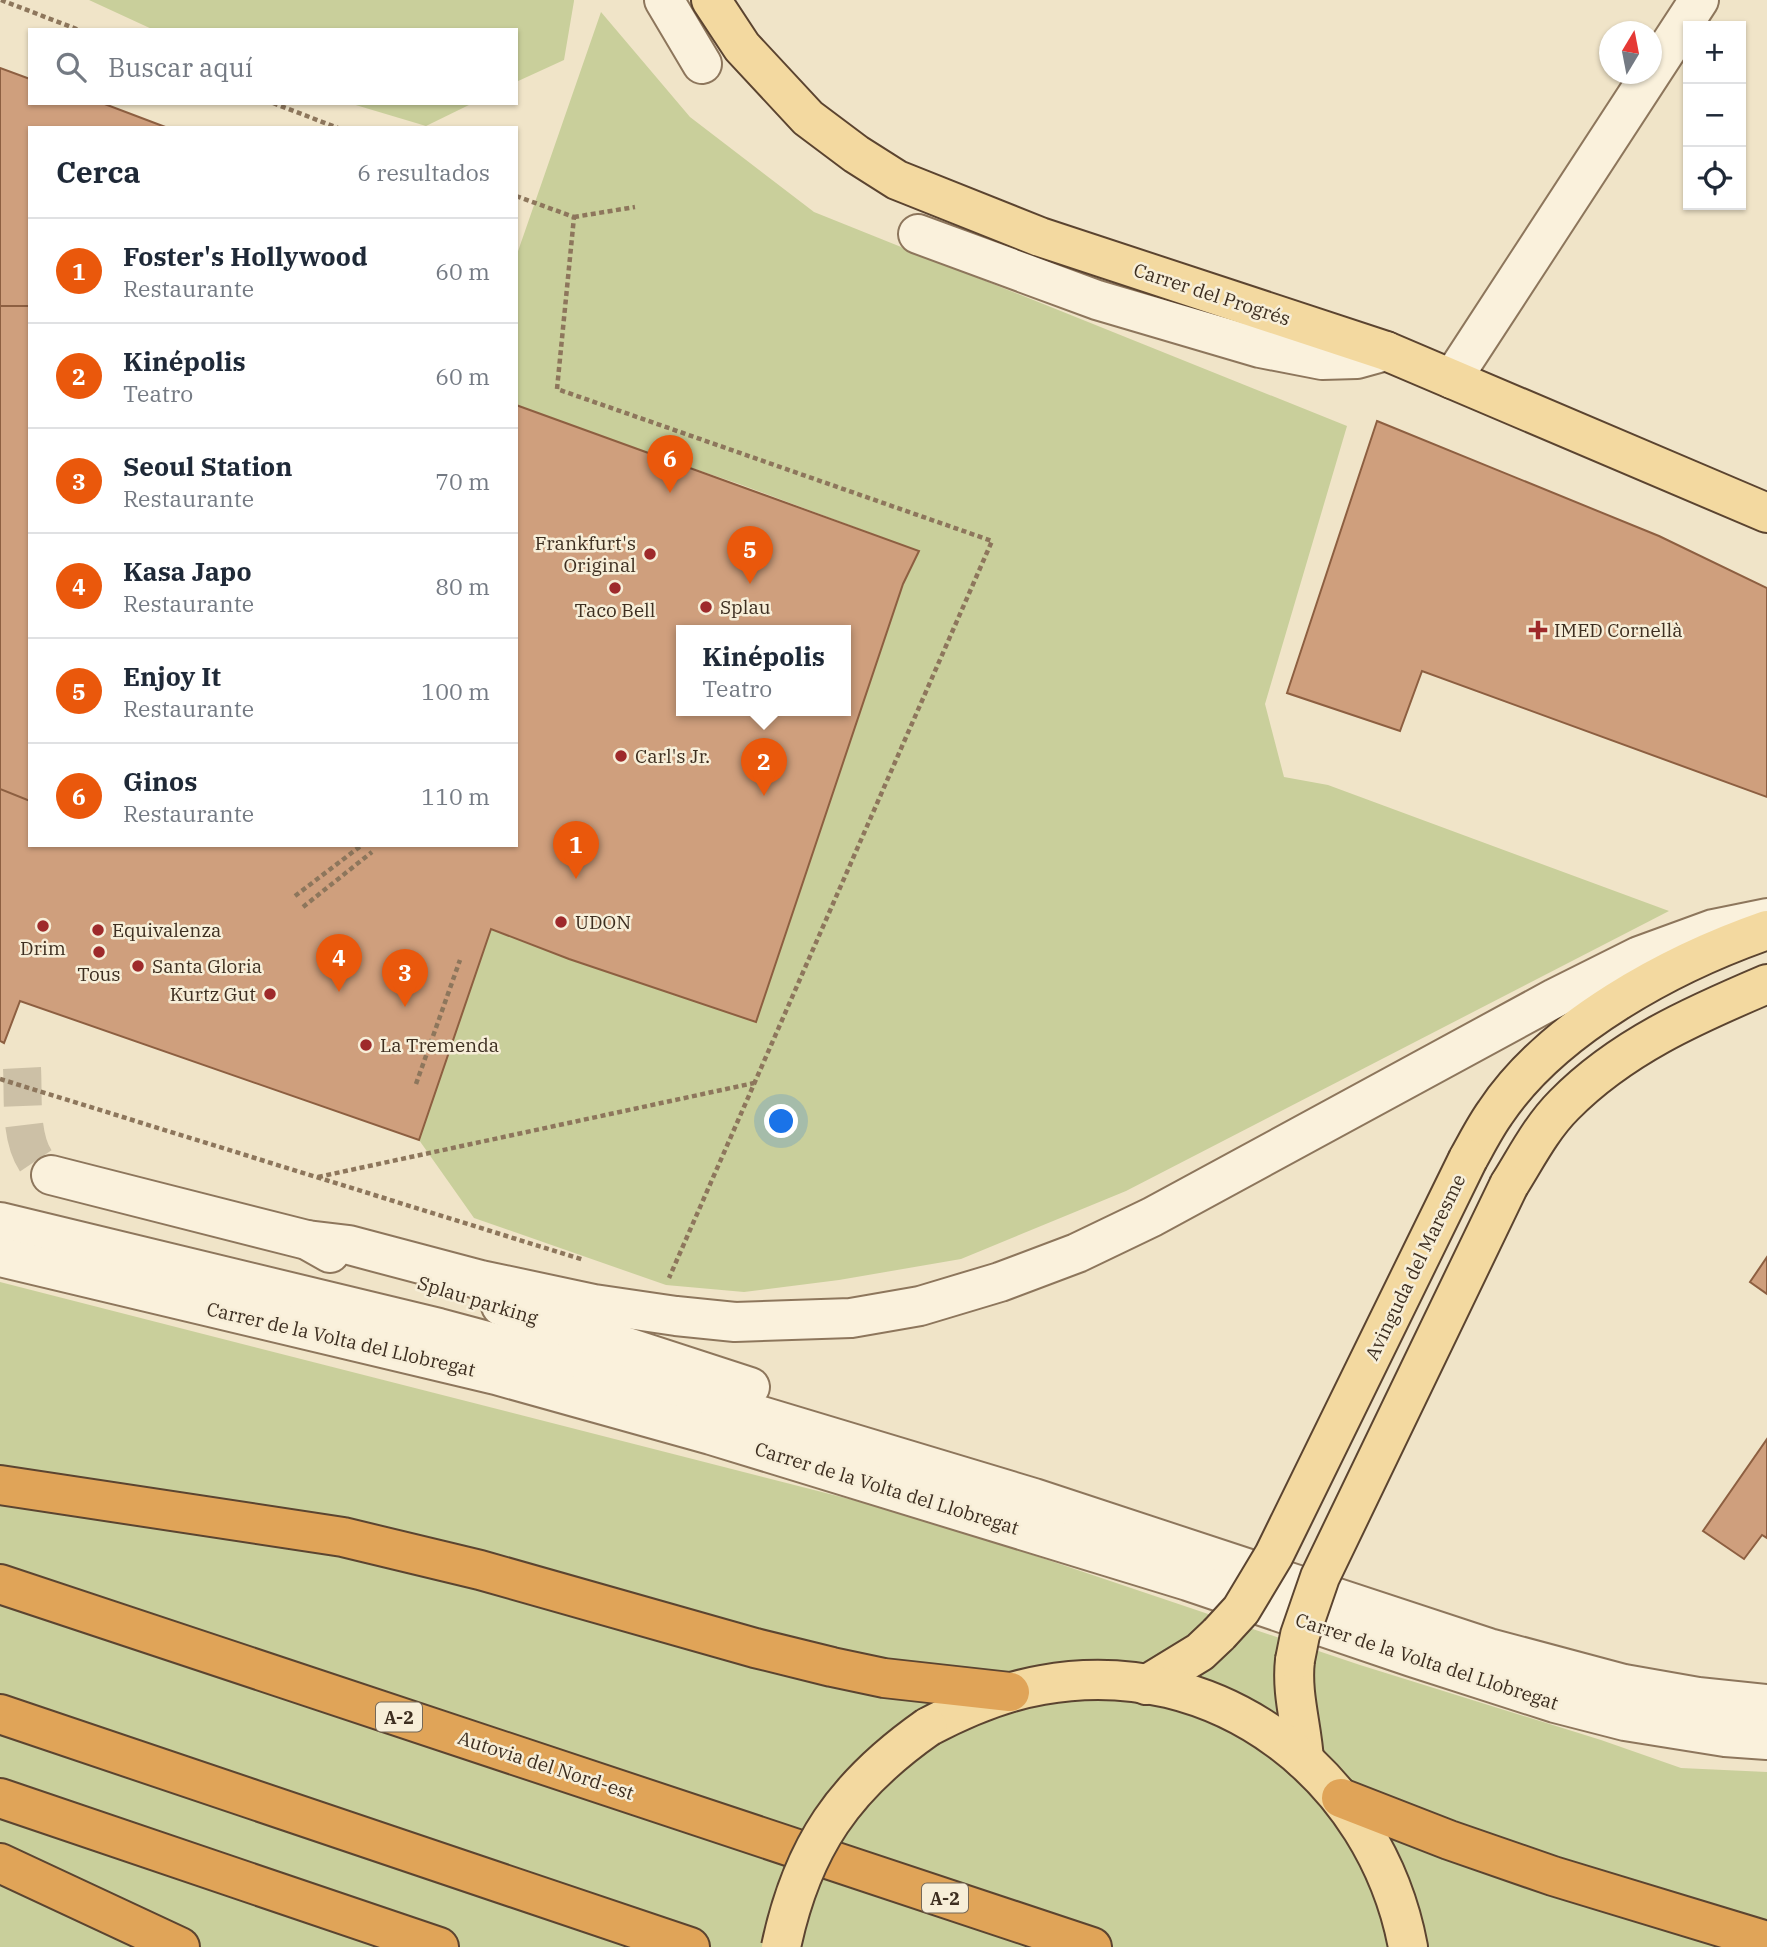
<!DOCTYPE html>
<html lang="es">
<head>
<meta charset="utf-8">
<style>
  body { margin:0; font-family:"IBM Plex Serif",serif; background:#f6f6f7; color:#1f2937 }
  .controls { position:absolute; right:21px; top:21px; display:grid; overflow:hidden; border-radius:0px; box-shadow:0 2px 5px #0004 }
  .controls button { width:63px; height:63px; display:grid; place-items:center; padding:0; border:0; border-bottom:2px solid #e0e1e3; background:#fff; color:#1f2937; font:35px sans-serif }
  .compass { position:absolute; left:1599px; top:21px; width:63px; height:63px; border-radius:50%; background:#fff; box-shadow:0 2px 5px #0004; rotate:10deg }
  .you { position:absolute; left:782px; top:1122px; width:24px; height:24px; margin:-18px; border:5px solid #fff; border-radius:50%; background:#1a73e8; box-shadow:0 0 0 10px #1a73e833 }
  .badge { display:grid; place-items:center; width:46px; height:46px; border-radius:50%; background:#ea580c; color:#fff; font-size:23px; font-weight:700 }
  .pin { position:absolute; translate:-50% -58px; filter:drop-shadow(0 2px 4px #0008) }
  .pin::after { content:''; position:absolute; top:37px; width:24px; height:21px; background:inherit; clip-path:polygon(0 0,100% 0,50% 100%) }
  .popup { position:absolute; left:676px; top:625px; width:175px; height:91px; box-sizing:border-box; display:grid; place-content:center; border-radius:0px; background:#fff; filter:drop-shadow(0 2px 5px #0005); font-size:23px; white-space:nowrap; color:#747a83 }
  .popup b { font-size:26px; color:#1f2937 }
  .popup::after { content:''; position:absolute; left:50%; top:100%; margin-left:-14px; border:14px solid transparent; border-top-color:#fff }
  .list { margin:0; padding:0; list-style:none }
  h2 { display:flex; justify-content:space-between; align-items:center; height:91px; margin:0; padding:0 28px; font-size:30px }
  h2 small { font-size:23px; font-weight:400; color:#747a83 }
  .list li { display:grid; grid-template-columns:46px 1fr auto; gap:21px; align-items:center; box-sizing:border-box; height:105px; padding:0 28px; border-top:2px solid #e0e1e3 }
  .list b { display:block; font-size:26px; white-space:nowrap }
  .list p { margin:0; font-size:23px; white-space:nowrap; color:#747a83 }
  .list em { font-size:23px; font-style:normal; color:#747a83 }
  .icon { flex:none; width:38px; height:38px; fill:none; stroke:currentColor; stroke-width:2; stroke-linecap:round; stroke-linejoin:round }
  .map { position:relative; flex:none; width:1767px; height:1947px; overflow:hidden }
  .search { position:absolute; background:#fff; box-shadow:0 2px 5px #0004; left:28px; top:28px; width:490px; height:77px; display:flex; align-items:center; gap:18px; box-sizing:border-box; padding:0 24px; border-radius:0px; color:#747a83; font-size:26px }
  .panel { position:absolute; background:#fff; box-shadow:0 2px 5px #0004; left:28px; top:126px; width:490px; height:721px; border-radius:0px }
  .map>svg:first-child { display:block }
  .green { fill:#c9cf9b }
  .building { fill:#cf9f7d; stroke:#8d5f41; stroke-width:2; fill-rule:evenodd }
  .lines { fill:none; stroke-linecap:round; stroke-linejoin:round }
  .minor-tunnel { stroke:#ccc0a6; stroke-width:38; stroke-dasharray:38 19; stroke-linecap:butt }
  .minor-casing { stroke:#8d765c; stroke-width:42 }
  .major-casing { stroke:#5b4430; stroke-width:42 }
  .highway-casing { stroke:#5b4430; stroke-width:42 }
  .path { stroke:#8d765c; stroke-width:4.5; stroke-dasharray:5 3.5; stroke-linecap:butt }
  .minor { stroke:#faf1dc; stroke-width:38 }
  .major { stroke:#f3d9a0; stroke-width:38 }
  .highway { stroke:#e0a458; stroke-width:38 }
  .major-bridge-casing { stroke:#5b4430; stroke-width:42; stroke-linecap:butt }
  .major-bridge { stroke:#f3d9a0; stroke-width:38 }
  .poi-dot { fill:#9e2a2b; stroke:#f7eed8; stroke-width:2.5 }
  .labels { text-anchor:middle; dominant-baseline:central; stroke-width:5; stroke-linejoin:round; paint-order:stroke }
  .shield { fill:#f7eed8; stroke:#756857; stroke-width:2 }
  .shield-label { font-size:18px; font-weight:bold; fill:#3d2e20 }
  .street-label { font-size:19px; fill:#3d2e20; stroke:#f7eed8 }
  .poi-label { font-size:19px; fill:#3d2e20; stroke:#f7eed8; text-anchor:start }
</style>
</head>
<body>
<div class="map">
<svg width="1767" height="1947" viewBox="0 0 1767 1947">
  <rect width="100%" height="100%" fill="#f0e4c8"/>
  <g class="green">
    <polygon points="89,0 574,0 574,1 564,60 516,82 516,30 154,30"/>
    <polygon points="601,12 690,117 814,212 1347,426 1265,704 1284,777 1328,785 1669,911 1126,1191 961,1259 839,1280 744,1292 666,1285 474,1218 419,1140 491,929 569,959 756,1021 903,584 919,551 739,484 621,444 516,405 516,257"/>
    <polygon points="349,103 473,103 426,126"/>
    <polygon points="0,1282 920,1517 1360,1665 1601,1740 1681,1768 1767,1772 1767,1947 0,1947"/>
  </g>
  <g class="building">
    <path d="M 0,68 L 30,79 L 30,103 L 102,103 L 168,128 L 30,128 L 30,845 L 516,845 L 516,405 L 919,551 L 903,584 L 756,1022 L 569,959 L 491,929 L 419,1140 L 20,1001 L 4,1043 L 0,1041 ZM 682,630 L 846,630 L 846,710 L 682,710 Z"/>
    <polygon points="0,306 30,306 30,801 0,789"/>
    <polygon points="1377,421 1659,536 1767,588 1767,797 1422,671 1400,731 1287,693"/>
    <polygon points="1767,1257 1767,1294 1750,1282"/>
    <polygon points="1767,1439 1767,1538 1762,1535 1744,1559 1703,1531"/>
  </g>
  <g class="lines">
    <path class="minor-tunnel" d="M 22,1068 C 24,1102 17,1156 51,1175"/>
    <g class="minor-casing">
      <g id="minor">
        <polyline points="664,0 702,64"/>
        <polyline points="918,234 1097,300 1260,348 1322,360 1357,359 1386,351"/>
        <polyline points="1452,379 1699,0"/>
        <polyline points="51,1175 307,1240 330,1253"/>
        <polyline points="0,1222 439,1328 725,1405 1034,1498 1489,1648 1624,1684 1698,1697 1767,1704"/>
        <polyline points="307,1240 349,1245 481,1280 594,1304 676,1316 735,1322 851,1318 920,1306 1000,1282 1077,1253 1152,1217 1555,998 1639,956 1713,929 1767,918"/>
        <polyline points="0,1257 496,1375 711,1435 1188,1581 1412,1657 1555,1703 1625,1721 1725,1737 1767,1740"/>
        <polyline points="501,1306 750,1387"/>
      </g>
    </g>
    <g class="major-casing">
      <g id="major">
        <polyline points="711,0 742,47 808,118 856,154 897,180 1040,237 1386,351 1767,513"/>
        <path d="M 1468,1159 C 1477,1143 1485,1127 1495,1113 C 1552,1027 1672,963 1767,930"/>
        <path d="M 1509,1185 C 1526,1158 1541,1128 1564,1105 C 1621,1047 1694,1015 1767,984"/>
        <path d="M 1295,1660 C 1291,1694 1302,1726 1304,1760"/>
        <polyline points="1146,1685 1200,1652 1219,1634"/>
        <path d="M 928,1727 C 964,1708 1001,1692 1042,1685 C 1218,1653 1376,1776 1408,1947"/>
      </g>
    </g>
    <g class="highway-casing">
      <g id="highway">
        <polyline points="0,1485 343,1537 480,1570 755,1648 832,1667 884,1678 1010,1692"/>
        <polyline points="0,1584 1092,1947"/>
        <polyline points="0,1714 690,1947"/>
        <polyline points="0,1798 439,1947"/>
        <polyline points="1341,1798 1449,1840 1553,1876 1767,1941"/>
        <polyline points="0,1863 180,1947"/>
      </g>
    </g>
    <g class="path">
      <polyline points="1,0 79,30"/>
      <polyline points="273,103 338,128"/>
      <polyline points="516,196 574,217 557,389 992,541 669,1278"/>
      <polyline points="574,217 635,207"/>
      <polyline points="295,896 362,845"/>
      <polyline points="303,907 372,852"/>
      <polyline points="0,1079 584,1260"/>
      <polyline points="416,1084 460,960"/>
      <polyline points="318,1177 754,1083"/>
    </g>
    <use href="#minor" class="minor"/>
    <use href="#major" class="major"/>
    <use href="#highway" class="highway"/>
    <g class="major-bridge-casing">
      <g id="major-bridge">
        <polyline points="1219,1634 1241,1610 1274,1555 1468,1159"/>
        <polyline points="1295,1660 1300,1635 1320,1577 1509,1185"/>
        <path d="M 781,1947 C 802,1847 844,1786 928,1727"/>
      </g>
    </g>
    <use href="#major-bridge" class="major-bridge"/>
  </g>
  <g class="poi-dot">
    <circle cx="650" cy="554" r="7"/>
    <circle cx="615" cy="588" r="7"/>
    <circle cx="706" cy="607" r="7"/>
    <path d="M1534.5 619.5h7v7h7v7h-7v7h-7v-7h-7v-7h7z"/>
    <circle cx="621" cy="756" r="7"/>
    <circle cx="561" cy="922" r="7"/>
    <circle cx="43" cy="926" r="7"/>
    <circle cx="98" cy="930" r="7"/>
    <circle cx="99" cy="952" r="7"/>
    <circle cx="138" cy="966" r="7"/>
    <circle cx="270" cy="994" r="7"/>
    <circle cx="366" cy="1045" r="7"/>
  </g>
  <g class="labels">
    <g class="shield">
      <rect x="376" y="1702.5" width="46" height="29" rx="5"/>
      <rect x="922" y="1883.5" width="46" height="29" rx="5"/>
    </g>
    <g class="shield-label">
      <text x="399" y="1717">A-2</text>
      <text x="945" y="1898">A-2</text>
    </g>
    <g class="street-label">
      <text transform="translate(1212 294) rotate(18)">Carrer del Progrés</text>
      <text transform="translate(1415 1267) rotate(-64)">Avinguda del Maresme</text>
      <text transform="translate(478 1300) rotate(17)">Splau parking</text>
      <text transform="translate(341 1339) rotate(13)">Carrer de la Volta del Llobregat</text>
      <text transform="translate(887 1488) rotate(17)">Carrer de la Volta del Llobregat</text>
      <text transform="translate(1427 1661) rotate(18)">Carrer de la Volta del Llobregat</text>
      <text transform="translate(546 1765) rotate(18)">Autovia del Nord-est</text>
    </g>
    <g class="poi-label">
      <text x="636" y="543" text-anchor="end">Frankfurt's<tspan x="636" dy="22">Original</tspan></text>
      <text x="720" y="607">Splau</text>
      <text x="615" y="610" text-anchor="middle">Taco Bell</text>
      <text x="1554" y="630">IMED Cornellà</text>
      <text x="635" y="756">Carl's Jr.</text>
      <text x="575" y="922">UDON</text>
      <text x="112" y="930">Equivalenza</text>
      <text x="43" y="948" text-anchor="middle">Drim</text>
      <text x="152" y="966">Santa Gloria</text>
      <text x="99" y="974" text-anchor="middle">Tous</text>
      <text x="256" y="994" text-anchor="end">Kurtz Gut</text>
      <text x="380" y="1045">La Tremenda</text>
    </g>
  </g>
</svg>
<div class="controls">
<button>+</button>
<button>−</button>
<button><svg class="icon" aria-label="locate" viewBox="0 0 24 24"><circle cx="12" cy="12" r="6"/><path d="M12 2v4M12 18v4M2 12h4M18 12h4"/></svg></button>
</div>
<svg class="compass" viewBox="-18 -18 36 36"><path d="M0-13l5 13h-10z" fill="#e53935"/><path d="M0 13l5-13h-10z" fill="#747a83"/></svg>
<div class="you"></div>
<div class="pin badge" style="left:576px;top:879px">1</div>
<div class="pin badge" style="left:764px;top:796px">2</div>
<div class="popup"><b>Kinépolis</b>Teatro</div>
<div class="pin badge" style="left:405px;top:1007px">3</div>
<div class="pin badge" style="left:339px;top:992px">4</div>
<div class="pin badge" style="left:750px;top:584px">5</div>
<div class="pin badge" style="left:670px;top:493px">6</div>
<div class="search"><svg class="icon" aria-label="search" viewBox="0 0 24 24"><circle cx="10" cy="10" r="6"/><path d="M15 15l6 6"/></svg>Buscar aquí</div>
<section class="panel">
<h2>Cerca<small>6 resultados</small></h2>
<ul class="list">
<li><span class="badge">1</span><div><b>Foster's Hollywood</b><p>Restaurante</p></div><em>60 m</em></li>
<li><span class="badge">2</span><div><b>Kinépolis</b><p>Teatro</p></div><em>60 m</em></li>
<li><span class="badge">3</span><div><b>Seoul Station</b><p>Restaurante</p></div><em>70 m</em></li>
<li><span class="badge">4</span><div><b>Kasa Japo</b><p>Restaurante</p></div><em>80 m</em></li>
<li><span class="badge">5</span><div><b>Enjoy It</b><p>Restaurante</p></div><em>100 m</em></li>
<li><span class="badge">6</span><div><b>Ginos</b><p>Restaurante</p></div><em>110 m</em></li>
</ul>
</section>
</div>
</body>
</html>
